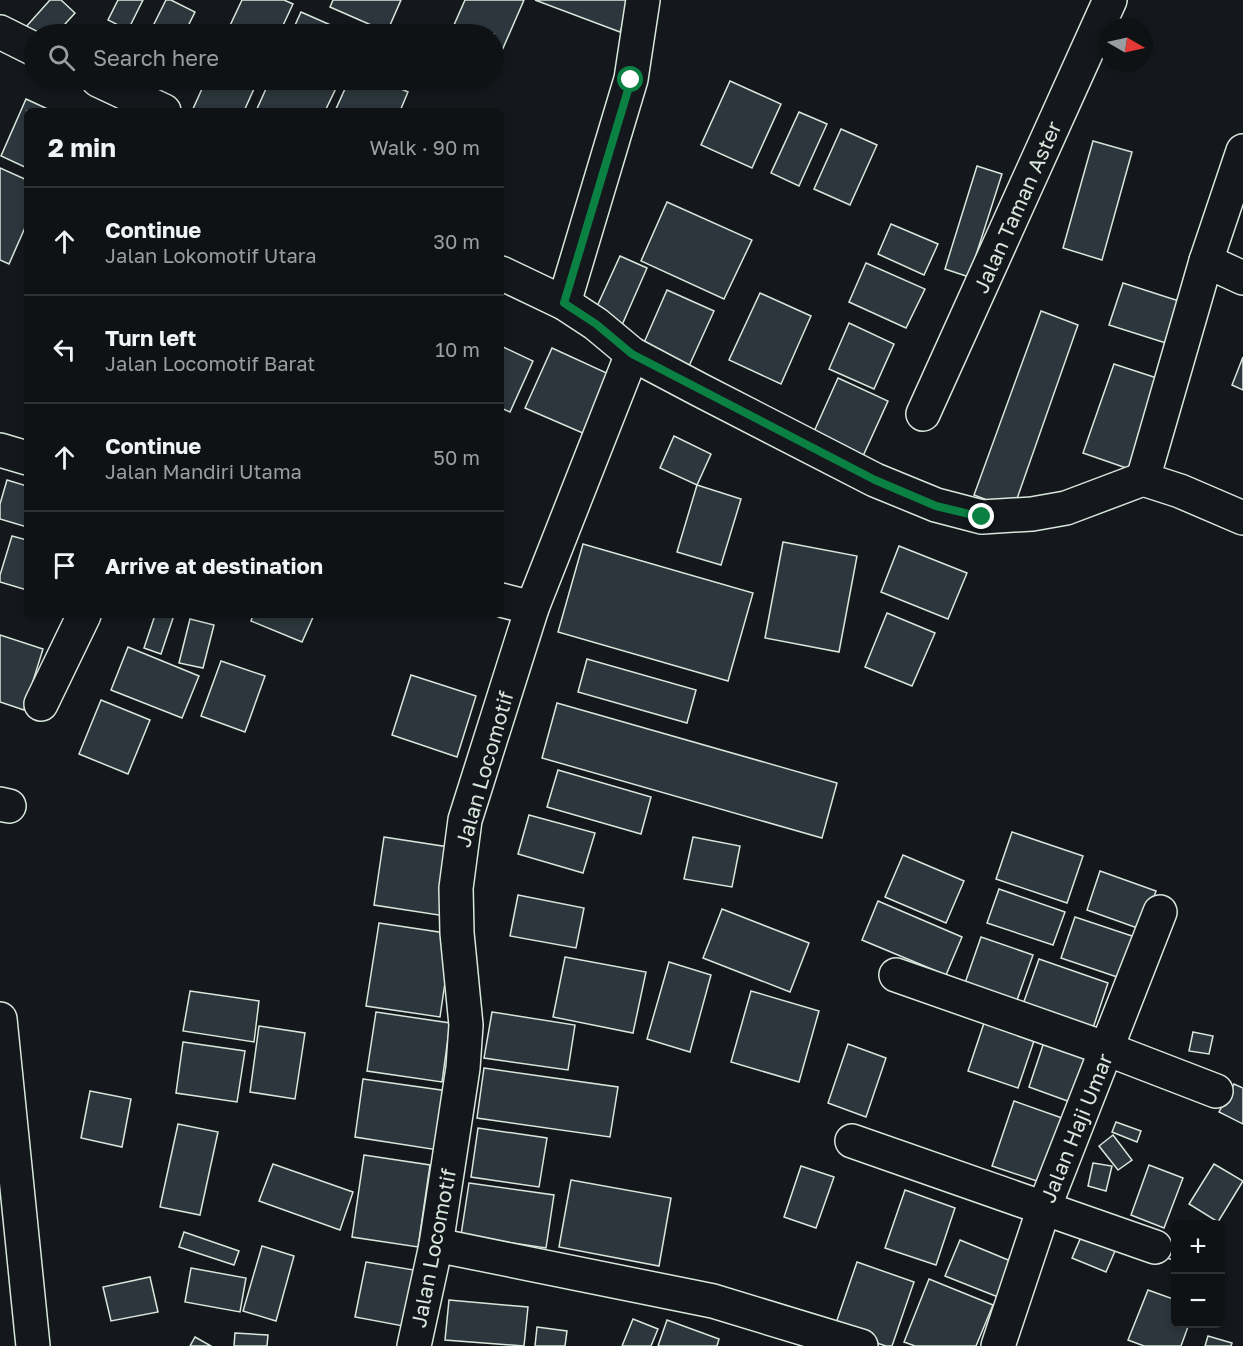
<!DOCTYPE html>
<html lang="en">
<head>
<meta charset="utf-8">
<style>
  body { margin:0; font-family:"Golos Text",sans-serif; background:#181b1e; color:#f1f3f6 }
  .controls { position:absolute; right:18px; bottom:18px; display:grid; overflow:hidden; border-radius:9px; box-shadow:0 3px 9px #0003 }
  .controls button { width:54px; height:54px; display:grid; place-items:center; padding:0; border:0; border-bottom:2px solid #2f3234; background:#0f1215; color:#f1f3f6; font:30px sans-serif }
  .compass { position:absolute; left:1099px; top:18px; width:54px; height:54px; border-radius:50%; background:#0f1215; box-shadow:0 3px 9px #0003; rotate:99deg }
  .stop { position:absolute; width:18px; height:18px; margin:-14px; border:4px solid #0b8043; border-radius:50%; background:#fff }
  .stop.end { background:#0b8043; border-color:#fff; box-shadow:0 2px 6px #0008 }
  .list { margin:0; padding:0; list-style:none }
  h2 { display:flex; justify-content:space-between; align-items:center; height:78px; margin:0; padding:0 24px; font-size:26px }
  h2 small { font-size:20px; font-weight:400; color:#9b9ea0 }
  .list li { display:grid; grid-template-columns:39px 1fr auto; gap:18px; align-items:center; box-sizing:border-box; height:108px; padding:0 24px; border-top:2px solid #2f3234 }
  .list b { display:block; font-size:22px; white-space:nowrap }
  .list p { margin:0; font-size:20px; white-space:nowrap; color:#9b9ea0 }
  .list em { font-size:20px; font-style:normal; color:#9b9ea0 }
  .icon { flex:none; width:33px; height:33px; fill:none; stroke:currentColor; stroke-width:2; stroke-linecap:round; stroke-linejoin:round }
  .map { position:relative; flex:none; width:1243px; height:1346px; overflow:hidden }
  .search { position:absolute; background:#0f1215; box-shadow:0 3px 9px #0003; left:24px; top:24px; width:480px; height:66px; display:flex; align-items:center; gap:15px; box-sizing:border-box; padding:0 21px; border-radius:33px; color:#9b9ea0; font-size:22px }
  .panel { position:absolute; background:#0f1215; box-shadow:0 3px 9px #0003; left:24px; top:108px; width:480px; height:510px; border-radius:9px }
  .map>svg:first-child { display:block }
  .building { fill:#2c363c; stroke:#d8e6dc; stroke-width:1.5 }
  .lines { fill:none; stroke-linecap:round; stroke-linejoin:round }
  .minor-casing { stroke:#d8e6dc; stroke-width:36 }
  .minor { stroke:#14181c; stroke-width:33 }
  .route { stroke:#0b8043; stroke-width:8 }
  .labels { text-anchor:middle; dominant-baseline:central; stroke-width:4.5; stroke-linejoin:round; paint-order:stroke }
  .street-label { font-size:21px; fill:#d8e6dc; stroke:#14181c }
</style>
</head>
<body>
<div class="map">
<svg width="1243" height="1346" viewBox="0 0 1243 1346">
  <rect width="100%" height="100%" fill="#14181c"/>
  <g class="building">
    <polygon points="50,0 61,0 75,13 56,34 34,34 24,29"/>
    <polygon points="118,0 143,0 128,30 108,20"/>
    <polygon points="166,0 171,0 195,12 184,34 149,34"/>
    <polygon points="242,0 284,0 293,4 279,34 226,34"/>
    <polygon points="333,0 401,0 387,32 330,7"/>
    <polygon points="465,0 524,0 494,69 494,34 450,34"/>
    <polygon points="535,0 633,0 620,32"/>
    <polygon points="301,12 351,34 291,34"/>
    <polygon points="126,80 161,80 153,96"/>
    <polygon points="206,80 258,80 244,111 192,111"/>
    <polygon points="270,80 340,80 325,111 256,111"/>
    <polygon points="349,80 381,80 408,92 400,111 335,111"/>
    <polygon points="730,81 781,104 752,168 701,145"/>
    <polygon points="26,99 52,111 27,111 27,168 1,156"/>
    <polygon points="799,112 827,124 799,186 771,173"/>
    <polygon points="841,129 877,145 850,205 814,189"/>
    <polygon points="1093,141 1132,152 1102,260 1063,248"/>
    <polygon points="977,166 1002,174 969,277 945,269"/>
    <polygon points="0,168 27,180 27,223 9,264 0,260"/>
    <polygon points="667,202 752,240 724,299 641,261"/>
    <polygon points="891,224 938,244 924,275 878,254"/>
    <polygon points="620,256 647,268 622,325 594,313"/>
    <polygon points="866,263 925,289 906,328 849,302"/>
    <polygon points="1123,283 1182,302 1169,344 1109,325"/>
    <polygon points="667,290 714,311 689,366 643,345"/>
    <polygon points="760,293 811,316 781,384 729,360"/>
    <polygon points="1041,311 1078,325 1013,510 974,495"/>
    <polygon points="849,323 894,344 874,389 829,369"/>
    <polygon points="501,346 533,361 510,412 501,408"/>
    <polygon points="552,348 611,375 585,434 525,408"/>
    <polygon points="1243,357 1243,390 1232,385"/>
    <polygon points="1114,364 1166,381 1135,471 1083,453"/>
    <polygon points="838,378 888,401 858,467 808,445"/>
    <polygon points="674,436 711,454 697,485 660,468"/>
    <polygon points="7,480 27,486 27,527 0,519 0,504"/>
    <polygon points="697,485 741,499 721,565 677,552"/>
    <polygon points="12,536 27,540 27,590 0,582 0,575"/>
    <polygon points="783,542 857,556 839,652 765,638"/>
    <polygon points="583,544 753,593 728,681 558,632"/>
    <polygon points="899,546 967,573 948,619 881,592"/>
    <polygon points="887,613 935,633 912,686 865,667"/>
    <polygon points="155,615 174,615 161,654 144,648"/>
    <polygon points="253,615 314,615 302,642 251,621"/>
    <polygon points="190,619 214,625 203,668 179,663"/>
    <polygon points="0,635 43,649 24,710 0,702"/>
    <polygon points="128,647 199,676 182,718 111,690"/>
    <polygon points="587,659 696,690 687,723 578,692"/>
    <polygon points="221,661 265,676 245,732 201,716"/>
    <polygon points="411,675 476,696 457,757 392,735"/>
    <polygon points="101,700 150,720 128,774 79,754"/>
    <polygon points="557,703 837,783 822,838 542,758"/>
    <polygon points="558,770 651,797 641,834 547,807"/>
    <polygon points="529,815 595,833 583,873 518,854"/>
    <polygon points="1012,832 1083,856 1067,903 996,879"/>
    <polygon points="384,837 455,848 445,916 374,905"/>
    <polygon points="693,837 740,846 732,887 684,879"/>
    <polygon points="903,855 964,881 946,923 885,897"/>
    <polygon points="1100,871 1156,891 1143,930 1087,910"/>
    <polygon points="999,889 1065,912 1053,945 987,923"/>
    <polygon points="518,895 584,908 576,948 510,936"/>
    <polygon points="878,901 962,937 946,975 862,940"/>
    <polygon points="722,909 809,943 790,992 703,958"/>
    <polygon points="1075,917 1141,939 1126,980 1061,958"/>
    <polygon points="379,923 452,934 440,1017 366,1006"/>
    <polygon points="981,937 1033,955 1017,1000 965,983"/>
    <polygon points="565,957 646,972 633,1033 553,1017"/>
    <polygon points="1039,959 1108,983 1092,1031 1022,1007"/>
    <polygon points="669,962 711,975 690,1052 647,1039"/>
    <polygon points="190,991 259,1001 254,1042 183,1031"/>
    <polygon points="751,991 819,1011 799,1082 731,1062"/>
    <polygon points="376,1012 450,1023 442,1082 367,1071"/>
    <polygon points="492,1012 575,1025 568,1070 484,1058"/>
    <polygon points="986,1017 1036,1035 1018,1088 968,1071"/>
    <polygon points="259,1026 305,1033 295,1099 250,1092"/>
    <polygon points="1193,1032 1213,1036 1209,1054 1189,1051"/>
    <polygon points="1045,1039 1090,1055 1073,1103 1029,1087"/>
    <polygon points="183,1042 245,1051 237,1102 176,1093"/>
    <polygon points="848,1044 886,1058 866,1117 828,1103"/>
    <polygon points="484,1068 618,1087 610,1137 477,1118"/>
    <polygon points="363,1079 448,1091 438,1150 355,1137"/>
    <polygon points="1234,1084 1243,1088 1243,1124 1219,1112"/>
    <polygon points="90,1091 131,1099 122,1147 81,1138"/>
    <polygon points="1014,1101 1062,1118 1040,1182 992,1166"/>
    <polygon points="1116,1122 1141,1131 1137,1142 1112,1132"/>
    <polygon points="178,1124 218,1132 200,1215 160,1207"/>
    <polygon points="478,1128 547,1138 539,1187 471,1177"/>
    <polygon points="1113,1135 1132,1160 1118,1170 1099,1146"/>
    <polygon points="364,1155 430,1165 418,1247 352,1237"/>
    <polygon points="1093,1163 1112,1166 1106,1191 1088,1186"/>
    <polygon points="273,1164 353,1192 340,1230 259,1201"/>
    <polygon points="1214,1164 1243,1181 1218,1222 1189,1204"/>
    <polygon points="1149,1165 1183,1178 1164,1228 1131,1215"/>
    <polygon points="801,1166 834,1177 816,1228 784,1217"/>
    <polygon points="571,1180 671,1198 659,1266 559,1247"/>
    <polygon points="469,1183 554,1195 546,1248 461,1235"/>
    <polygon points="905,1190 955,1208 936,1265 885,1248"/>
    <polygon points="184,1232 239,1251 234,1265 179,1247"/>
    <polygon points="1081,1237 1115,1251 1106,1272 1072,1258"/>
    <polygon points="1174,1238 1176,1238 1176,1261 1167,1258"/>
    <polygon points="960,1240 1013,1262 998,1297 945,1276"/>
    <polygon points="262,1246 294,1256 276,1321 243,1311"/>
    <polygon points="366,1262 414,1270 403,1326 355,1317"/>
    <polygon points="857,1262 914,1282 892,1346 886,1346 834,1329"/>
    <polygon points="191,1268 246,1278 240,1312 185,1302"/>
    <polygon points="150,1277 158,1312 111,1321 103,1287"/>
    <polygon points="929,1279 993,1305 976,1346 915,1346 904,1342"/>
    <polygon points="1148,1290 1176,1300 1176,1324 1189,1324 1181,1346 1144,1346 1128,1340"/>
    <polygon points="449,1300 528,1307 524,1346 445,1340"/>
    <polygon points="633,1319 658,1329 651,1346 622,1346"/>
    <polygon points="667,1320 719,1339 717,1346 658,1346"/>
    <polygon points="537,1327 567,1331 565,1346 535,1346"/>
    <polygon points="235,1333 268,1335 267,1346 234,1346"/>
    <polygon points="1208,1336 1232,1343 1231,1346 1205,1346"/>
    <polygon points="195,1337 211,1346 190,1346"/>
  </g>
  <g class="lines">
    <g class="minor-casing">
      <g id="minor">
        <polyline points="0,32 34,49"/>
        <polyline points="98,80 164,111"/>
        <polyline points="1243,151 1206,261 1143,479 1180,491 1243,518"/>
        <polyline points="1206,261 1243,278"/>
        <polyline points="501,273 564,303 596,324 632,354 700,390 875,480 936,505 982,517 1032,514 1066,508 1143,479"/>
        <polyline points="564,303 631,79 643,0"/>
        <polyline points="923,414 1110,0"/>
        <polyline points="0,450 27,458"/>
        <polyline points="501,600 532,608"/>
        <polyline points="41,704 84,615"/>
        <polyline points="0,804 9,806"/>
        <polyline points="896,975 1107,1049 1216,1091"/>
        <polyline points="0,1019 33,1346"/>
        <polyline points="852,1141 1155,1247"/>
        <polyline points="436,1245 713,1301 861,1346"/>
        <polyline points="414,1346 436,1245 463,1068 466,1025 457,933 456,888 465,820 532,608 632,354"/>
        <polyline points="998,1346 1044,1208 1160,912"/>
      </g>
    </g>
    <use href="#minor" class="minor"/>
  </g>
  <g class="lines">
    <polyline class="route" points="631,80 564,303 596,324 632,354 875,480 936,506 982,517"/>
  </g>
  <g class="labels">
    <g class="street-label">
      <text transform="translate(1017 207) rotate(-66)">Jalan Taman Aster</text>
      <text transform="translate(484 769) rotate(-74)">Jalan Locomotif</text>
      <text transform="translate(1076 1128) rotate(-68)">Jalan Haji Umar</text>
      <text transform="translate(433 1248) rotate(-79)">Jalan Locomotif</text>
    </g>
  </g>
</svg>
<div class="controls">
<button>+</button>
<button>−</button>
</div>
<svg class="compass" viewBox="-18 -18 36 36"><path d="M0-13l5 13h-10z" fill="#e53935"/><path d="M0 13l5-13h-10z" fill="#9b9ea0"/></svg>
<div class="stop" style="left:631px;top:80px"></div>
<div class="stop end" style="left:982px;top:517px"></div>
<div class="search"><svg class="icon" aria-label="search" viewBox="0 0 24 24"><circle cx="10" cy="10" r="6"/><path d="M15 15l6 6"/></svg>Search here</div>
<section class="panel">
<h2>2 min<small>Walk · 90 m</small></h2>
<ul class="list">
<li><svg class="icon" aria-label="ahead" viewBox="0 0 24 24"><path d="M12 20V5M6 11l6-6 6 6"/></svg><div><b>Continue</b><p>Jalan Lokomotif Utara</p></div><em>30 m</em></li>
<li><svg class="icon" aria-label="left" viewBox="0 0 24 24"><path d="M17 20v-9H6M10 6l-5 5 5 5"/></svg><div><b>Turn left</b><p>Jalan Locomotif Barat</p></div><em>10 m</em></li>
<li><svg class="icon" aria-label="ahead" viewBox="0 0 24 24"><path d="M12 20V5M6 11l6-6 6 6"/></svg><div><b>Continue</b><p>Jalan Mandiri Utama</p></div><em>50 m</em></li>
<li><svg class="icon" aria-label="arrive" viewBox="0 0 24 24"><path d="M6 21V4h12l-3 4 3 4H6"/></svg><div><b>Arrive at destination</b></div></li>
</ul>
</section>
</div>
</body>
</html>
